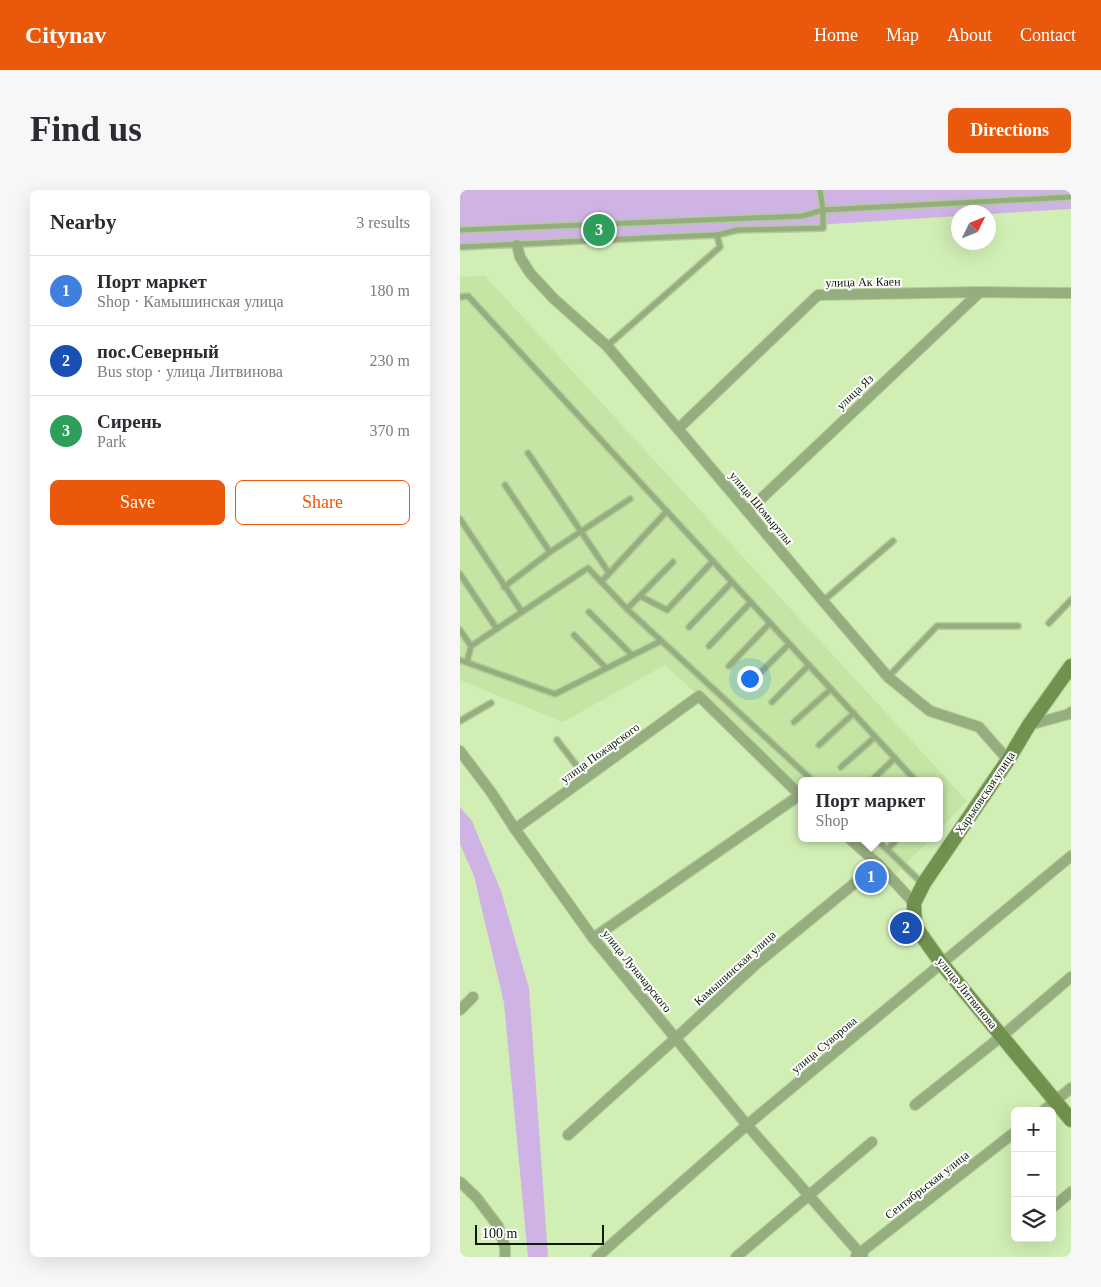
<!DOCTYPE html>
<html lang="en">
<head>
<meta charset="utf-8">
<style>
  body { margin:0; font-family:Georgia,serif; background:#f7f7f7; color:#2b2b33 }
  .controls { position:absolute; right:15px; bottom:15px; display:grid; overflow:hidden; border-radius:8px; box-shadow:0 5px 20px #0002 }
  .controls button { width:45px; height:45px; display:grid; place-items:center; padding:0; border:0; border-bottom:1px solid #e1e1e2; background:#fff; color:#2b2b33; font:25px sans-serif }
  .compass { position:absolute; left:491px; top:15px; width:45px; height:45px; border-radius:50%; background:#fff; box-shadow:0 5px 20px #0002; rotate:47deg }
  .scale { position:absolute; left:15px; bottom:12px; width:129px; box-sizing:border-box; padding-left:5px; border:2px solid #0f1905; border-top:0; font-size:14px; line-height:18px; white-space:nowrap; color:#0f1905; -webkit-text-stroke:4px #fff; paint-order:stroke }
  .you { position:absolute; left:289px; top:488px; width:18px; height:18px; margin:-12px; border:4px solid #fff; border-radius:50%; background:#1a73e8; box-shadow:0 0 0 8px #1a73e833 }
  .badge { display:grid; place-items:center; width:32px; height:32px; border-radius:50%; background:#ea580c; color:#fff; font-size:16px; font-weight:700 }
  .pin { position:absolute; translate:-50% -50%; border:2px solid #fff; box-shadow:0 1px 5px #0006 }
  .popup { position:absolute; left:338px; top:587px; width:145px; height:65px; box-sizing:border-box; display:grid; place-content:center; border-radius:8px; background:#fff; filter:drop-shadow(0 1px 4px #0005); font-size:16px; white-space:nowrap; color:#7c7c81 }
  .popup b { font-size:19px; color:#2b2b33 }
  .popup::after { content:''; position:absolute; left:50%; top:100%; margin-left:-10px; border:10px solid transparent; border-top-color:#fff }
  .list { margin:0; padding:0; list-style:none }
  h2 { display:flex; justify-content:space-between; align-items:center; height:65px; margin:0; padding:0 20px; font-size:21px }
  h2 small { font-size:16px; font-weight:400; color:#7c7c81 }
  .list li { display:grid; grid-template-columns:32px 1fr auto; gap:15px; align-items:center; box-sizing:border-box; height:70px; padding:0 20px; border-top:1px solid #e1e1e2 }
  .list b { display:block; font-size:19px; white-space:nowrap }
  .list p { margin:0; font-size:16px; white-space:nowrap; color:#7c7c81 }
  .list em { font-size:16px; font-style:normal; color:#7c7c81 }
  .actions { display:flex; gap:10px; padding:15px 20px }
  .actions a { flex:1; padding:11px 0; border:1px solid #ea580c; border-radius:8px; text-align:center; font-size:18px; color:#ea580c }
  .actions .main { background:#ea580c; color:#fff }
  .icon { flex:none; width:28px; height:28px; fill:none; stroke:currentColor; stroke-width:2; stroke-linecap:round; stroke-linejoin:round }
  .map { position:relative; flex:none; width:611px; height:1067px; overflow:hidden; border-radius:8px }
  header { display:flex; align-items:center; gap:30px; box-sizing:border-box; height:70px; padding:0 25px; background:#ea580c; color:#fff }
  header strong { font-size:24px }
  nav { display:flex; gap:28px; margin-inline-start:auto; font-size:18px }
  .intro { display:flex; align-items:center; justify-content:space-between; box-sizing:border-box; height:120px; padding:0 30px }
  h1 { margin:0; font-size:35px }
  .button { padding:12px 22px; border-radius:8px; background:#ea580c; color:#fff; font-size:18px; font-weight:700 }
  main { display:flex; gap:30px; padding:0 30px }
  aside { flex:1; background:#fff; border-radius:8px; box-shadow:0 5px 20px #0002 }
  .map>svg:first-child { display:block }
  .built { fill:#c5e5a5 }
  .green { fill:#cfb3e5 }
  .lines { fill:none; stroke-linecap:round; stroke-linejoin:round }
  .lane-casing { stroke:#b2cc99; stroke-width:8 }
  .street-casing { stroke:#b2cc99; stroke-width:12 }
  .secondary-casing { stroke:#b2cc99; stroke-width:16 }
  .lane { stroke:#96ad80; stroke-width:5 }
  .street { stroke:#96ad80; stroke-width:10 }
  .secondary { stroke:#71914e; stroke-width:14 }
  .labels { text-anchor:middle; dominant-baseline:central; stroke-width:4; stroke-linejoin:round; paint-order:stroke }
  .street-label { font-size:12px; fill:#0f1905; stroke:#fff }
</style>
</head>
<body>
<header>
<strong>Citynav</strong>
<nav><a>Home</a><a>Map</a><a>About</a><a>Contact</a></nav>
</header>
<div class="intro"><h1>Find us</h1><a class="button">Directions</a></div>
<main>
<aside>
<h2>Nearby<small>3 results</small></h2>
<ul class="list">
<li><span class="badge" style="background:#3f7fe0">1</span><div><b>Порт маркет</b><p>Shop · Камышинская улица</p></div><em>180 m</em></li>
<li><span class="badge" style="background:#1a4fb4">2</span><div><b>пос.Северный</b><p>Bus stop · улица Литвинова</p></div><em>230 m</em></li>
<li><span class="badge" style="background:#2e9e5b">3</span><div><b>Сирень</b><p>Park</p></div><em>370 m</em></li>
</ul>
<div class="actions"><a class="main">Save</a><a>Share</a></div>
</aside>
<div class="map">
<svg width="611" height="1067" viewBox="0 0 611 1067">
  <rect width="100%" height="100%" fill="#d1eeb5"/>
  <g class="built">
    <polygon points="25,86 507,611 480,639 480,591 342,591 342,600 205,475 103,532 0,490 0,87"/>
    <polygon points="396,648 471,648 436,684"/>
  </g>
  <g class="green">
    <polygon points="0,0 611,0 611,19 529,24 528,22 498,22 498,26 0,58"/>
    <polygon points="0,617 12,631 41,701 69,798 88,1067 68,1067 44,813 14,686 0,654"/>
  </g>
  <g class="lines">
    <g class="lane-casing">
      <g id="lane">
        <polyline points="0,40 343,26 363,20 611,7"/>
        <path d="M 0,57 C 86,53 171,48 257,45"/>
        <polyline points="0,107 8,106 456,591"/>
        <polyline points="147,156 260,57 257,45 277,40 363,38 363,20 360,0"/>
        <polyline points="68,263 149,383"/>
        <polyline points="45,295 90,362"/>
        <polyline points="0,329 62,422"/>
        <polyline points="0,384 37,439"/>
        <polyline points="141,392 207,321"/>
        <polyline points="44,397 90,362 170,309"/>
        <polyline points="180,406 207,420 253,371"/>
        <polyline points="363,411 433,351"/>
        <polyline points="167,419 213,372"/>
        <polyline points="129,422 172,465"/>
        <polyline points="589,433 611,410"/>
        <polyline points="229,437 272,392"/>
        <polyline points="0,440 11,456"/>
        <polyline points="114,445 146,478"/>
        <polyline points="249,456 291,412"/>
        <polyline points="0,470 95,504 201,451"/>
        <polyline points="7,472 11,456 128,378 167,419 353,591"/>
        <polyline points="269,476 310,433"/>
        <polyline points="428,487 477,436 558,436"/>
        <polyline points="289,494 329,454"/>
        <polyline points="312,512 349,475"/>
        <polyline points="0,531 31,513"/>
        <polyline points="334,532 371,499"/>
        <polyline points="97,550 126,588"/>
        <polyline points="359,555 394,523"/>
        <polyline points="381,577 415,547"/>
        <polyline points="411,591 435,568"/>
        <polyline points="415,648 462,693"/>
        <polyline points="427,660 438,648"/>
      </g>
    </g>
    <g class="street-casing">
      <g id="street">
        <polyline points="57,55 60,67 70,83 93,108 147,156 218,239 363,411 428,487 470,521 519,537 548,570"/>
        <polyline points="218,239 358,105 520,102 611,103"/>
        <polyline points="288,321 520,102"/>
        <polyline points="569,535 609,524 611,522"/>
        <polyline points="0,561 31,602 55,639 133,748 287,935 403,1067"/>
        <polyline points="55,639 239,506 342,607"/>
        <polyline points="389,648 418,674 454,713"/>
        <polyline points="133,748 340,605"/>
        <polyline points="0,820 13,807"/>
        <polyline points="455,915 542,846 611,787"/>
        <polyline points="583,921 611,898"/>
        <polyline points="108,945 216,848 295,775 418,674"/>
        <polyline points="0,992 16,1007 38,1036 45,1057 45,1067"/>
        <polyline points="592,1018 611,1002"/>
        <polyline points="396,1066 555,942"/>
        <polyline points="137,1067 287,935 611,666"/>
        <polyline points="276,1067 412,952"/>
      </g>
    </g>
    <g class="secondary-casing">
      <polyline id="secondary" points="611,476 569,535 548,570 464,693 454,713 455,736 482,774 611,930"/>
    </g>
    <use href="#lane" class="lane"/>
    <use href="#street" class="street"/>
    <use href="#secondary" class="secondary"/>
  </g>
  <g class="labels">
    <g class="street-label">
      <text transform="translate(403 92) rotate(-1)">улица Ак Каен</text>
      <text transform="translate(395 202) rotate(-43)">улица Яз</text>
      <text transform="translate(301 318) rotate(50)">улица Шомыртлы</text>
      <text transform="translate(140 563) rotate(-36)">улица Пожарского</text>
      <text transform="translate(525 603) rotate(-56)">Харьковская улица</text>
      <text transform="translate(275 778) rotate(-42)">Камышинская улица</text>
      <text transform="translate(177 781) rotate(51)">улица Луначарского</text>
      <text transform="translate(507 803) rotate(51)">улица Литвинова</text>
      <text transform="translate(364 855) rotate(-40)">улица Суворова</text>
      <text transform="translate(467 995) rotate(-38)">Сентябрьская улица</text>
    </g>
  </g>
</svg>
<div class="controls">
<button>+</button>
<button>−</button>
<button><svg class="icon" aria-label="layers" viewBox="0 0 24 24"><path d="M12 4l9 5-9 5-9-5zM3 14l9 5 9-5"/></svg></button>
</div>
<svg class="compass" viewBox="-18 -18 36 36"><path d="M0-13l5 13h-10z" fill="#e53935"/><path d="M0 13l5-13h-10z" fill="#7c7c81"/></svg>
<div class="scale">100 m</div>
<div class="you"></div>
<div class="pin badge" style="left:411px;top:687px;background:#3f7fe0">1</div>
<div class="popup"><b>Порт маркет</b>Shop</div>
<div class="pin badge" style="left:446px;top:738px;background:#1a4fb4">2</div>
<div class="pin badge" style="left:139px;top:40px;background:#2e9e5b">3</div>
</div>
</main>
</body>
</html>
